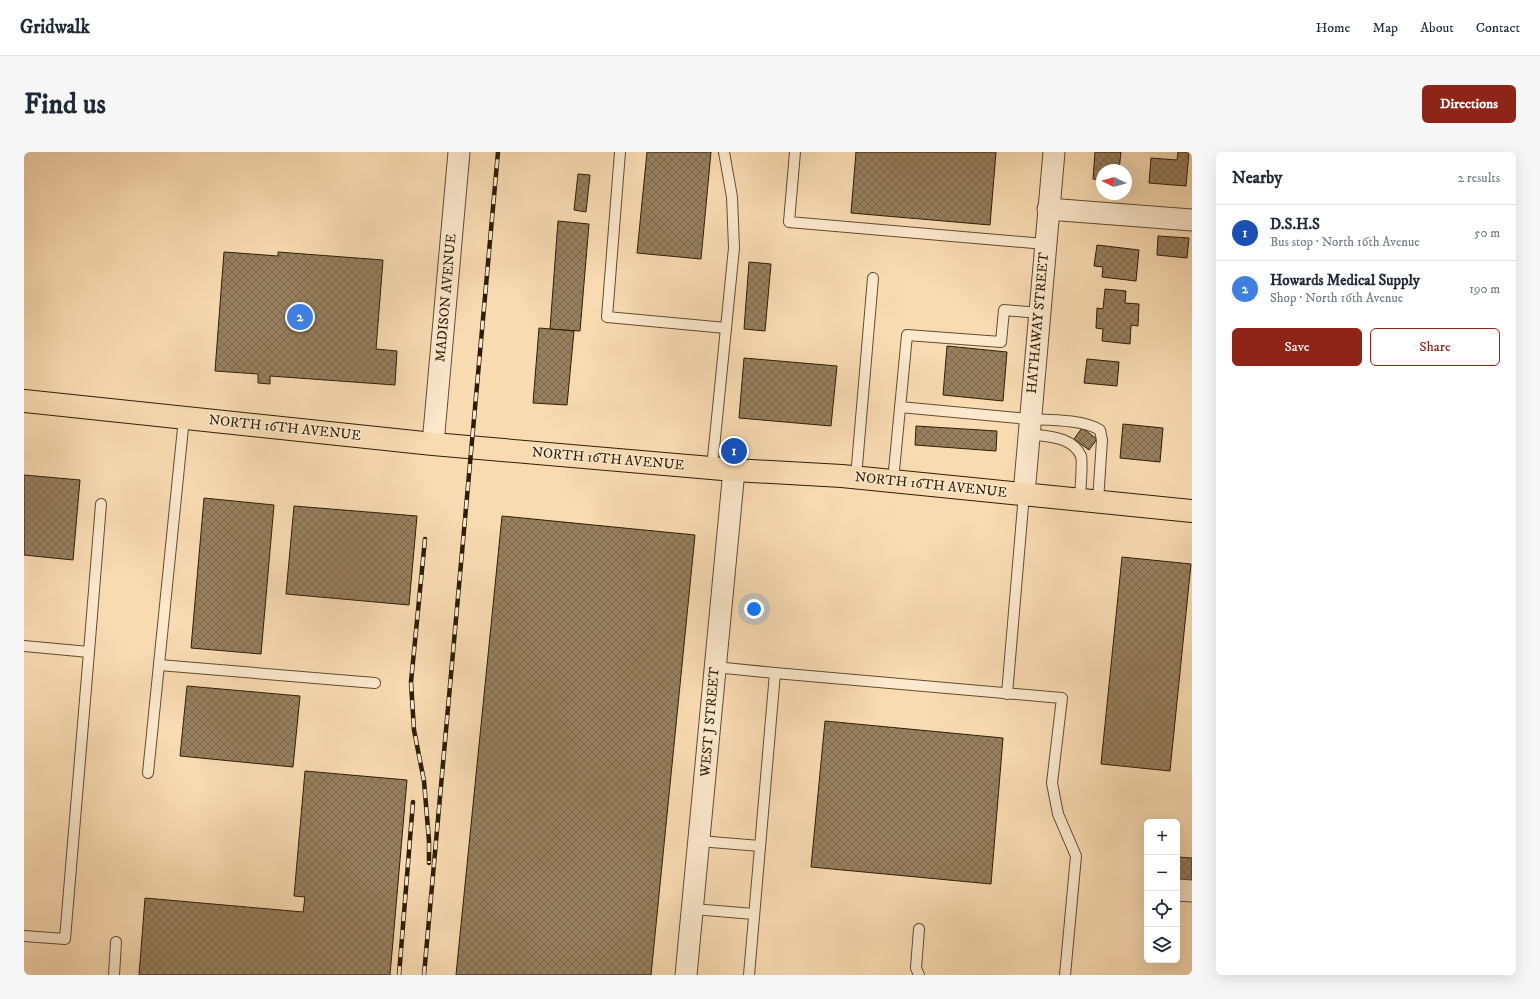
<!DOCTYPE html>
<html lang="en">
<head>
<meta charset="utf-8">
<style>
  body { margin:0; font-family:"IM FELL DW Pica",serif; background:#f6f6f7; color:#1f2937 }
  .controls { position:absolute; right:12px; bottom:12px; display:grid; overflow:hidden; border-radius:6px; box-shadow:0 4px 16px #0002 }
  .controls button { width:36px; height:36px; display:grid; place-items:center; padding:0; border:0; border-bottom:1px solid #e0e1e3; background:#fff; color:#1f2937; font:20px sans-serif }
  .compass { position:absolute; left:1072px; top:12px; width:36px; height:36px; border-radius:50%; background:#fff; box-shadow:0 4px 16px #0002; rotate:275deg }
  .you { position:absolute; left:730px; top:457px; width:14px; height:14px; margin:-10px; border:3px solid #fff; border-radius:50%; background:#1a73e8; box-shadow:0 0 0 6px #1a73e833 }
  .badge { display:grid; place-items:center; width:26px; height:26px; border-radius:50%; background:#8f2418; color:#fff; font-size:13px; font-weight:700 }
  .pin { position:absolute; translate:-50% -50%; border:2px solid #fff; box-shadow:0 1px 4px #0006 }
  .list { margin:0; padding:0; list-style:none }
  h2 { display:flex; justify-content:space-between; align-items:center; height:52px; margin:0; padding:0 16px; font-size:17px }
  h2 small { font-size:13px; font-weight:400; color:#747a83 }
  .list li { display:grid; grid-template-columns:26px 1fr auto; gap:12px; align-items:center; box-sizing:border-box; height:56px; padding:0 16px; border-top:1px solid #e0e1e3 }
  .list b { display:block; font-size:15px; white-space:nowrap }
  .list p { margin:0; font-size:13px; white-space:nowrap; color:#747a83 }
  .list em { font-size:13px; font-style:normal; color:#747a83 }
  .actions { display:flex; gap:8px; padding:12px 16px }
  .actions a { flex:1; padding:9px 0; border:1px solid #8f2418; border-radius:6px; text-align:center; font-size:14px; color:#8f2418 }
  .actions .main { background:#8f2418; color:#fff }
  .icon { flex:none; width:22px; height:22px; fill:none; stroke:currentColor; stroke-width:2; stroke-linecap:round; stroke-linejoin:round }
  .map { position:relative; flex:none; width:1168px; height:823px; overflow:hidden; border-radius:6px }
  header { display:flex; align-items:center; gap:24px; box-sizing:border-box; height:56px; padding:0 20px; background:#fff; border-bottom:1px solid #e0e1e3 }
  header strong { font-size:19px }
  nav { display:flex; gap:22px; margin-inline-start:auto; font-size:14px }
  .intro { display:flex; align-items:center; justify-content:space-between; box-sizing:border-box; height:96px; padding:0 24px }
  h1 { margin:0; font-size:28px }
  .button { padding:10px 18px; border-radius:6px; background:#8f2418; color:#fff; font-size:14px; font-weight:700 }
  main { display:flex; gap:24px; padding:0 24px }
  aside { flex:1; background:#fff; border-radius:6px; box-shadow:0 4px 16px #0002 }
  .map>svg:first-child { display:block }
  .building { fill:url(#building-cross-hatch); stroke:#2f1d05 }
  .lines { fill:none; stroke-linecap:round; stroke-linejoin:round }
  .lane-casing { stroke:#624c30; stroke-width:12 }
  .street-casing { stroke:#624c30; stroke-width:23 }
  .primary-casing { stroke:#2f1d05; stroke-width:24 }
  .lane { stroke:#fbe8cd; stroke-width:10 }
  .street { stroke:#fbe8cd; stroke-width:21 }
  .primary { stroke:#f9dbb2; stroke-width:22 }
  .rail-casing { stroke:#2f1d05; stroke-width:4.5 }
  .rail { stroke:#fbe8cd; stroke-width:3; stroke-dasharray:9; stroke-linecap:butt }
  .labels { text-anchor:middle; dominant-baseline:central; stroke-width:3; stroke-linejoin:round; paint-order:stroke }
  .street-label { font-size:14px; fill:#2f1d05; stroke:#fbe8cd }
</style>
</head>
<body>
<header>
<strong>Gridwalk</strong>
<nav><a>Home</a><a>Map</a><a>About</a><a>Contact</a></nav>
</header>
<div class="intro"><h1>Find us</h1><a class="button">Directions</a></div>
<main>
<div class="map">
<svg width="1168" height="823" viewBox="0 0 1168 823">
  <defs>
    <pattern id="building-cross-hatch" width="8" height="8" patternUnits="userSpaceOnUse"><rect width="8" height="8" fill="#98805f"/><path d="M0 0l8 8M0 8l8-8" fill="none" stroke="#7c684c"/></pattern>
  </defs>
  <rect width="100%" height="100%" fill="#f9dbb2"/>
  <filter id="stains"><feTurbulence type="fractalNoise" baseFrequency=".005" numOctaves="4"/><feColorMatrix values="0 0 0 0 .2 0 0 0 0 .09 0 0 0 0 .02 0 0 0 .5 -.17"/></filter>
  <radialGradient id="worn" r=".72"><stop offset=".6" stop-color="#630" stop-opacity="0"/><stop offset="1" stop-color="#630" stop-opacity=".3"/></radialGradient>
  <g class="building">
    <polygon points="623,0 687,0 677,107 613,101"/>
    <polygon points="832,0 972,0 966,73 827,61"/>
    <polygon points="1071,0 1097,0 1095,18 1078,18 1078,28 1069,27"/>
    <polygon points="1154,0 1165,0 1162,34 1125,31 1127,6 1153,8"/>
    <polygon points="554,22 566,23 562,60 550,58"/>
    <polygon points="534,69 565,72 556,179 526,177"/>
    <polygon points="1134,84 1165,86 1163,106 1133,103"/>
    <polygon points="1073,93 1115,98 1112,129 1078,125 1079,115 1070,114"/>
    <polygon points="200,100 254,104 254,100 359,108 352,197 373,199 371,233 246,224 246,232 234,231 234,222 191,219"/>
    <polygon points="725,110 747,112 741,179 720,177"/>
    <polygon points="1081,137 1102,139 1101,151 1115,152 1114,174 1107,173 1106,192 1078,189 1079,177 1072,176 1073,156 1079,157"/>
    <polygon points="515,176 550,179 543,253 509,251"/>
    <polygon points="923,194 983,200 979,249 919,243"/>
    <polygon points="720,206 813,214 807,274 715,266"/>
    <polygon points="1063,207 1095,210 1093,234 1060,231"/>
    <polygon points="1099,272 1139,276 1136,310 1096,306"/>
    <polygon points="892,274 973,279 972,299 891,293"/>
    <polygon points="1058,276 1073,287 1065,298 1050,287"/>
    <polygon points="0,323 56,328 49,408 0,403"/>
    <polygon points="180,346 250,353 237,502 167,496"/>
    <polygon points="270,354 393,364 385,453 262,442"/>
    <polygon points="478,364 671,383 627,823 432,823"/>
    <polygon points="1098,405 1167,412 1146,619 1077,612"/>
    <polygon points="163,534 276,544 269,615 156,604"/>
    <polygon points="801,569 979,586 967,732 787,715"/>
    <polygon points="281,619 383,628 366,823 115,823 121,746 279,760 281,745 270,744"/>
    <polygon points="1153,705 1168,706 1168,731 1153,729"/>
  </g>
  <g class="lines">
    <g class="lane-casing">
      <g id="lane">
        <polyline points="596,0 583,165 702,176"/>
        <polyline points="771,0 765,70 1021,92"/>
        <path d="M 876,255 C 918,259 961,263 1004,267 C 1025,268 1058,267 1076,278 L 1078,288 L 1074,349"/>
        <path d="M 1005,282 C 1024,285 1048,284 1057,304 C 1059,310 1056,339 1056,348"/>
        <polyline points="688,316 710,96 708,45 700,0"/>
        <polyline points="832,325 849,126"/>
        <polyline points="869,329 883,183 977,190 980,158 1015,161"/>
        <polyline points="0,494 65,500 77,352"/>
        <polyline points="135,513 351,531"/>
        <polyline points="691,515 751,521"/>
        <polyline points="983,542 1000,342"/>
        <polyline points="124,621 160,266"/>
        <polyline points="675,689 736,694"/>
        <polyline points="669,757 730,762"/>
        <polyline points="895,777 892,816 895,823"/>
        <polyline points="0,784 41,787 65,500"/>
        <polyline points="90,823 92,790"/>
        <polyline points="725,823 751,521 1038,546 1028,631 1034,662 1052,704 1041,823"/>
      </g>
    </g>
    <g class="street-casing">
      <g id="street">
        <polyline points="1024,57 1168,68"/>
        <polyline points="409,292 435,0"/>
        <polyline points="1000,342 1030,0"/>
        <polyline points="1153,738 1168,739"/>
        <polyline points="662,823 710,318"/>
      </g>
    </g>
    <g class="primary-casing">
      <polyline id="primary" points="0,249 409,292 710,318 818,324 1168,359"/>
    </g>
    <use href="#lane" class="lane"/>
    <use href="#street" class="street"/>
    <use href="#primary" class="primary"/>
    <g class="rail-casing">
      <g id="rail">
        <polyline points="401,387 387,530 390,578 400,629 405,689 405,711"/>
        <polyline points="375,823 389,650"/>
        <polyline points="400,823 474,0"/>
      </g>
    </g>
    <use href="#rail" class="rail"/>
  </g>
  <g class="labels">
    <g class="street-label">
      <text transform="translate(422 146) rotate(-85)">MADISON AVENUE</text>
      <text transform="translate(1014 171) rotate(-85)">HATHAWAY STREET</text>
      <text transform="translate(261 276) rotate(6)">NORTH 16TH AVENUE</text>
      <text transform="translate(584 307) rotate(5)">NORTH 16TH AVENUE</text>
      <text transform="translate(907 333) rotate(6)">NORTH 16TH AVENUE</text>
      <text transform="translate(686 570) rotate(-85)">WEST J STREET</text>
    </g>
  </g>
  <rect width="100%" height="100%" filter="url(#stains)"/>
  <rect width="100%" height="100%" fill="url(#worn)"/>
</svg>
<div class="controls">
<button>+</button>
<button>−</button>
<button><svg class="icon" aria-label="locate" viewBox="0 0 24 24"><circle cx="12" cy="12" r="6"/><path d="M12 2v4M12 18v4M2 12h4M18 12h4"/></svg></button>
<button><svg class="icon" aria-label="layers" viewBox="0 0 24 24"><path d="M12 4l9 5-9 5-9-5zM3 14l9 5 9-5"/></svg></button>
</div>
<svg class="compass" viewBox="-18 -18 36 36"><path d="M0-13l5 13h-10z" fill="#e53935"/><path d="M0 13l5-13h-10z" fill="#747a83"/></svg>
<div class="you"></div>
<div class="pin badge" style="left:710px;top:299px;background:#1a4fb4">1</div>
<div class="pin badge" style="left:276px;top:165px;background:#3f7fe0">2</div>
</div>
<aside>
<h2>Nearby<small>2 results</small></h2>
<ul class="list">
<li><span class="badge" style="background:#1a4fb4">1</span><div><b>D.S.H.S</b><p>Bus stop · North 16th Avenue</p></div><em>50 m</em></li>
<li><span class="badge" style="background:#3f7fe0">2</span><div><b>Howards Medical Supply</b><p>Shop · North 16th Avenue</p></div><em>190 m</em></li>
</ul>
<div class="actions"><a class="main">Save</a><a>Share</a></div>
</aside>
</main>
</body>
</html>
